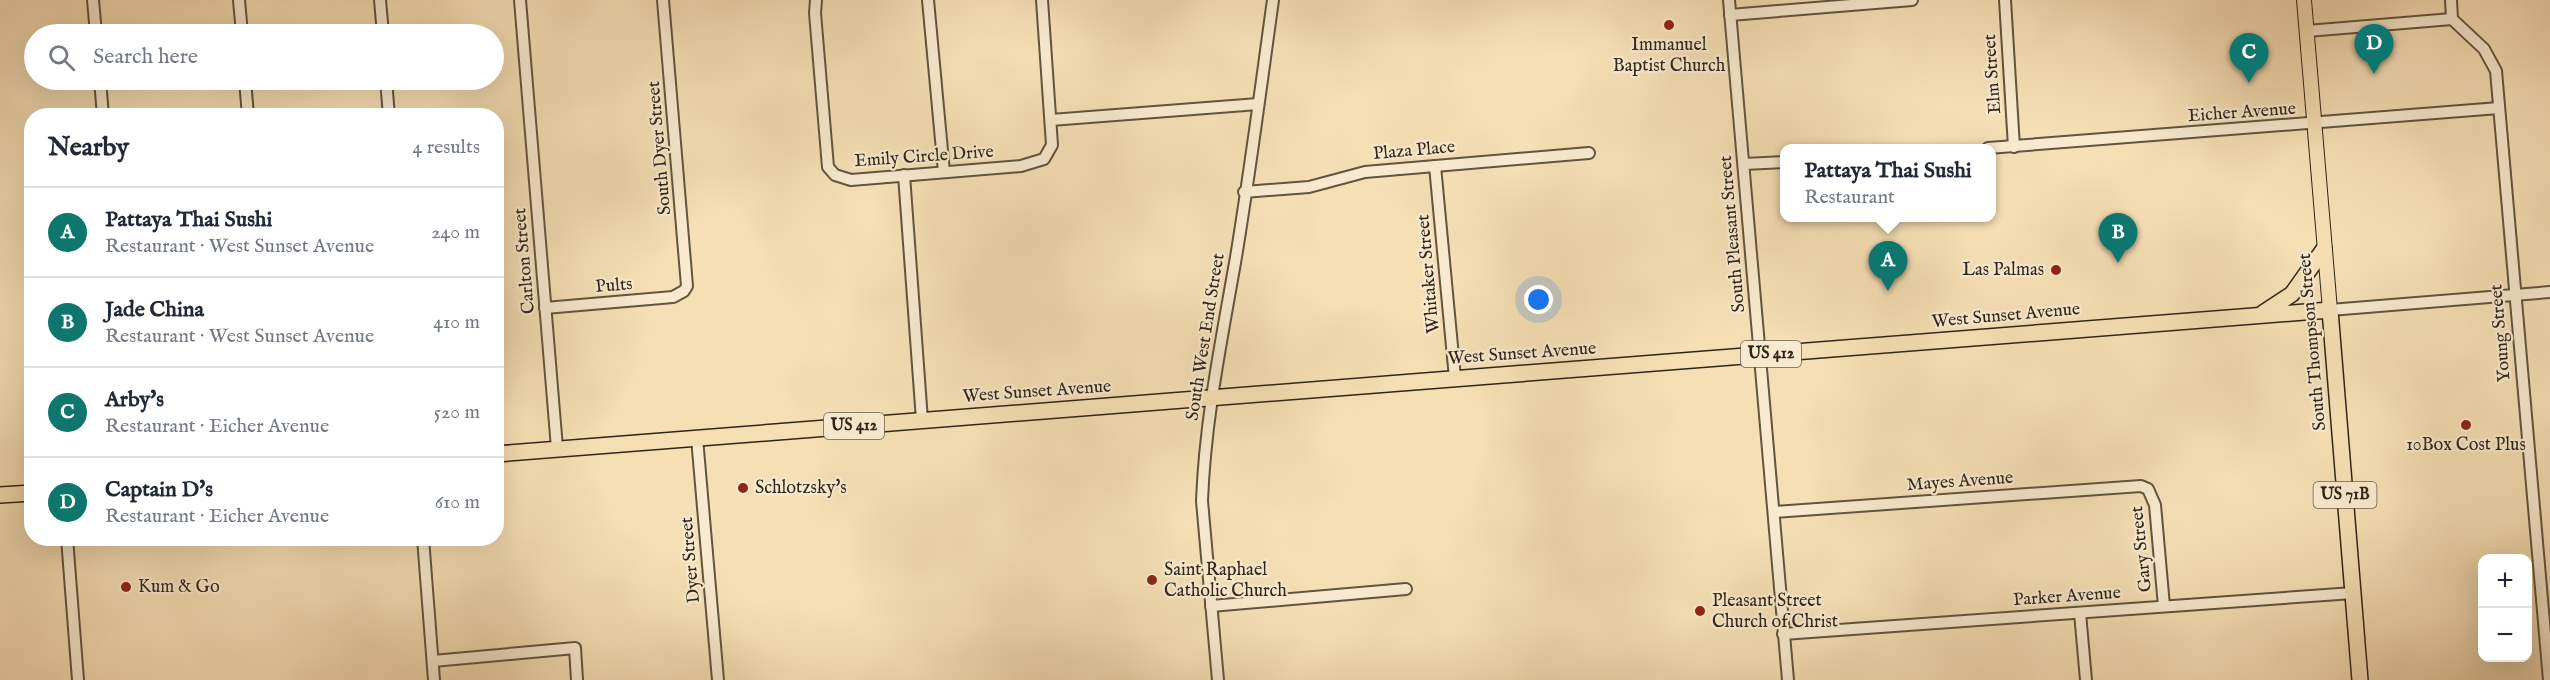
<!DOCTYPE html>
<html lang="en">
<head>
<meta charset="utf-8">
<style>
  body { margin:0; font-family:"IM FELL English",serif; background:#f6f6f7; color:#1f2937 }
  .controls { position:absolute; right:18px; bottom:18px; display:grid; overflow:hidden; border-radius:12px; box-shadow:0 6px 24px #0002 }
  .controls button { width:54px; height:54px; display:grid; place-items:center; padding:0; border:0; border-bottom:2px solid #e0e1e3; background:#fff; color:#1f2937; font:30px sans-serif }
  .you { position:absolute; left:1539px; top:300px; width:21px; height:21px; margin:-15px; border:4px solid #fff; border-radius:50%; background:#1a73e8; box-shadow:0 0 0 9px #1a73e833 }
  .badge { display:grid; place-items:center; width:39px; height:39px; border-radius:50%; background:#0f766e; color:#fff; font-size:20px; font-weight:700 }
  .pin { position:absolute; translate:-50% -50px; filter:drop-shadow(0 2px 3px #0008) }
  .pin::after { content:''; position:absolute; top:32px; width:21px; height:18px; background:inherit; clip-path:polygon(0 0,100% 0,50% 100%) }
  .popup { position:absolute; left:1780px; top:144px; width:216px; height:78px; box-sizing:border-box; display:grid; place-content:center; border-radius:12px; background:#fff; filter:drop-shadow(0 2px 4px #0005); font-size:20px; white-space:nowrap; color:#747a83 }
  .popup b { font-size:22px; color:#1f2937 }
  .popup::after { content:''; position:absolute; left:50%; top:100%; margin-left:-12px; border:12px solid transparent; border-top-color:#fff }
  .list { margin:0; padding:0; list-style:none }
  h2 { display:flex; justify-content:space-between; align-items:center; height:78px; margin:0; padding:0 24px; font-size:26px }
  h2 small { font-size:20px; font-weight:400; color:#747a83 }
  .list li { display:grid; grid-template-columns:39px 1fr auto; gap:18px; align-items:center; box-sizing:border-box; height:90px; padding:0 24px; border-top:2px solid #e0e1e3 }
  .list b { display:block; font-size:22px; white-space:nowrap }
  .list p { margin:0; font-size:20px; white-space:nowrap; color:#747a83 }
  .list em { font-size:20px; font-style:normal; color:#747a83 }
  .icon { flex:none; width:33px; height:33px; fill:none; stroke:currentColor; stroke-width:2; stroke-linecap:round; stroke-linejoin:round }
  .map { position:relative; flex:none; width:2550px; height:680px; overflow:hidden }
  .search { position:absolute; background:#fff; box-shadow:0 6px 24px #0002; left:24px; top:24px; width:480px; height:66px; display:flex; align-items:center; gap:15px; box-sizing:border-box; padding:0 21px; border-radius:33px; color:#747a83; font-size:22px }
  .panel { position:absolute; background:#fff; box-shadow:0 6px 24px #0002; left:24px; top:108px; width:480px; height:438px; border-radius:24px }
  .map>svg:first-child { display:block }
  .lines { fill:none; stroke-linecap:round; stroke-linejoin:round }
  .minor-casing { stroke:#62543f; stroke-width:14 }
  .major-casing { stroke:#302518; stroke-width:16 }
  .highway-casing { stroke:#302518; stroke-width:18 }
  .minor { stroke:#f9eacf; stroke-width:10 }
  .major { stroke:#f6dfb5; stroke-width:14 }
  .highway { stroke:#f6dfb5; stroke-width:15 }
  .poi-dot { fill:#8f2418; stroke:#f9eacf; stroke-width:2 }
  .labels { text-anchor:middle; dominant-baseline:central; stroke-width:4.5; stroke-linejoin:round; paint-order:stroke }
  .shield { fill:#f9eacf; stroke:#6c604f; stroke-width:1.5 }
  .shield-label { font-size:16px; font-weight:bold; fill:#302518 }
  .poi-label { font-size:18px; fill:#302518; stroke:#f9eacf; text-anchor:start }
  .street-label { font-size:18px; fill:#302518; stroke:#f9eacf }
</style>
</head>
<body>
<div class="map">
<svg width="2550" height="680" viewBox="0 0 2550 680">
  <rect width="100%" height="100%" fill="#f6dfb5"/>
  <filter id="stains"><feTurbulence type="fractalNoise" baseFrequency=".00333" numOctaves="4"/><feColorMatrix values="0 0 0 0 .2 0 0 0 0 .09 0 0 0 0 .02 0 0 0 .5 -.17"/></filter>
  <radialGradient id="worn" r=".72"><stop offset=".6" stop-color="#630" stop-opacity="0"/><stop offset="1" stop-color="#630" stop-opacity=".3"/></radialGradient>
  <g class="lines">
    <g class="minor-casing">
      <g id="minor">
        <polyline points="93,0 96,34"/>
        <polyline points="239,0 242,34"/>
        <polyline points="380,0 383,34"/>
        <polyline points="520,0 557,448"/>
        <polyline points="816,0 815,13 828,167 835,175 851,180 1021,166 1044,159 1052,145 1042,0"/>
        <polyline points="928,0 944,172"/>
        <polyline points="1729,0 1788,680"/>
        <polyline points="2005,0 2014,147"/>
        <polyline points="2451,0 2452,19 2484,49 2496,71 2549,680"/>
        <polyline points="1730,15 1912,0"/>
        <polyline points="2307,31 2452,19"/>
        <polyline points="100,80 103,116"/>
        <polyline points="245,80 248,116"/>
        <polyline points="386,80 389,116"/>
        <polyline points="1051,120 1258,104"/>
        <polyline points="1988,148 2499,108"/>
        <polyline points="1744,164 1784,162"/>
        <polyline points="1435,166 1455,378"/>
        <polyline points="904,175 922,420"/>
        <polyline points="1244,192 1309,187 1365,172 1589,153"/>
        <polyline points="545,308 673,297 684,291 687,286 663,0"/>
        <polyline points="2330,310 2550,292"/>
        <polyline points="697,438 718,680"/>
        <polyline points="1774,512 2141,486 2148,489 2155,505 2164,606"/>
        <polyline points="67,538 78,680"/>
        <polyline points="423,538 434,680"/>
        <polyline points="1211,606 1406,589"/>
        <polyline points="2080,613 2086,680"/>
        <polyline points="1783,634 2353,593"/>
        <polyline points="433,661 575,648 577,680"/>
        <path d="M 1218,680 L 1202,501 C 1205,419 1222,338 1236,257 C 1250,172 1261,86 1273,0"/>
      </g>
    </g>
    <g class="major-casing">
      <polyline id="major" points="2304,0 2330,310"/>
    </g>
    <g class="highway-casing">
      <g id="highway">
        <polyline points="2263,313 2292,294 2324,249"/>
        <polyline points="496,454 2330,310 2360,680"/>
        <polyline points="0,495 32,493"/>
      </g>
    </g>
    <use href="#minor" class="minor"/>
    <use href="#major" class="major"/>
    <use href="#highway" class="highway"/>
  </g>
  <g class="poi-dot">
    <circle cx="1669" cy="25" r="6"/>
    <circle cx="2056" cy="270" r="6"/>
    <circle cx="2466" cy="425" r="6"/>
    <circle cx="743" cy="488" r="6"/>
    <circle cx="1152" cy="580" r="6"/>
    <circle cx="126" cy="587" r="6"/>
    <circle cx="1700" cy="611" r="6"/>
  </g>
  <g class="labels">
    <g class="shield">
      <rect x="1741" y="341" width="60" height="26" rx="4.5"/>
      <rect x="824" y="413" width="60" height="26" rx="4.5"/>
      <rect x="2313.5" y="482" width="63" height="26" rx="4.5"/>
    </g>
    <g class="shield-label">
      <text x="1771" y="354">US 412</text>
      <text x="854" y="426">US 412</text>
      <text x="2345" y="495">US 71B</text>
    </g>
    <g class="poi-label">
      <text x="1669" y="45" text-anchor="middle">Immanuel<tspan x="1669" dy="21">Baptist Church</tspan></text>
      <text x="2044" y="270" text-anchor="end">Las Palmas</text>
      <text x="2466" y="445" text-anchor="middle">10Box Cost Plus</text>
      <text x="755" y="488">Schlotzsky's</text>
      <text x="1164" y="570">Saint Raphael<tspan x="1164" dy="21">Catholic Church</tspan></text>
      <text x="138" y="587">Kum &amp; Go</text>
      <text x="1712" y="601">Pleasant Street<tspan x="1712" dy="21">Church of Christ</tspan></text>
    </g>
    <g class="street-label">
      <text transform="translate(1993 74) rotate(-94)">Elm Street</text>
      <text transform="translate(2242 113) rotate(-4)">Eicher Avenue</text>
      <text transform="translate(660 148) rotate(-95)">South Dyer Street</text>
      <text transform="translate(1414 151) rotate(-5)">Plaza Place</text>
      <text transform="translate(924 157) rotate(-4)">Emily Circle Drive</text>
      <text transform="translate(1733 234) rotate(-95)">South Pleasant Street</text>
      <text transform="translate(525 261) rotate(-95)">Carlton Street</text>
      <text transform="translate(1429 274) rotate(-95)">Whitaker Street</text>
      <text transform="translate(614 286) rotate(-5)">Pults</text>
      <text transform="translate(2006 316) rotate(-5)">West Sunset Avenue</text>
      <text transform="translate(2501 333) rotate(-95)">Young Street</text>
      <text transform="translate(1206 337) rotate(-81)">South West End Street</text>
      <text transform="translate(2313 342) rotate(-95)">South Thompson Street</text>
      <text transform="translate(1522 354) rotate(-4)">West Sunset Avenue</text>
      <text transform="translate(1037 392) rotate(-4)">West Sunset Avenue</text>
      <text transform="translate(1960 482) rotate(-4)">Mayes Avenue</text>
      <text transform="translate(2142 549) rotate(-96)">Gary Street</text>
      <text transform="translate(691 560) rotate(-95)">Dyer Street</text>
      <text transform="translate(2067 597) rotate(-4)">Parker Avenue</text>
    </g>
  </g>
  <rect width="100%" height="100%" filter="url(#stains)"/>
  <rect width="100%" height="100%" fill="url(#worn)"/>
</svg>
<div class="controls">
<button>+</button>
<button>−</button>
</div>
<div class="you"></div>
<div class="pin badge" style="left:1888px;top:291px">A</div>
<div class="popup"><b>Pattaya Thai Sushi</b>Restaurant</div>
<div class="pin badge" style="left:2118px;top:263px">B</div>
<div class="pin badge" style="left:2249px;top:83px">C</div>
<div class="pin badge" style="left:2374px;top:74px">D</div>
<div class="search"><svg class="icon" aria-label="search" viewBox="0 0 24 24"><circle cx="10" cy="10" r="6"/><path d="M15 15l6 6"/></svg>Search here</div>
<section class="panel">
<h2>Nearby<small>4 results</small></h2>
<ul class="list">
<li><span class="badge">A</span><div><b>Pattaya Thai Sushi</b><p>Restaurant · West Sunset Avenue</p></div><em>240 m</em></li>
<li><span class="badge">B</span><div><b>Jade China</b><p>Restaurant · West Sunset Avenue</p></div><em>410 m</em></li>
<li><span class="badge">C</span><div><b>Arby's</b><p>Restaurant · Eicher Avenue</p></div><em>520 m</em></li>
<li><span class="badge">D</span><div><b>Captain D's</b><p>Restaurant · Eicher Avenue</p></div><em>610 m</em></li>
</ul>
</section>
</div>
</body>
</html>
